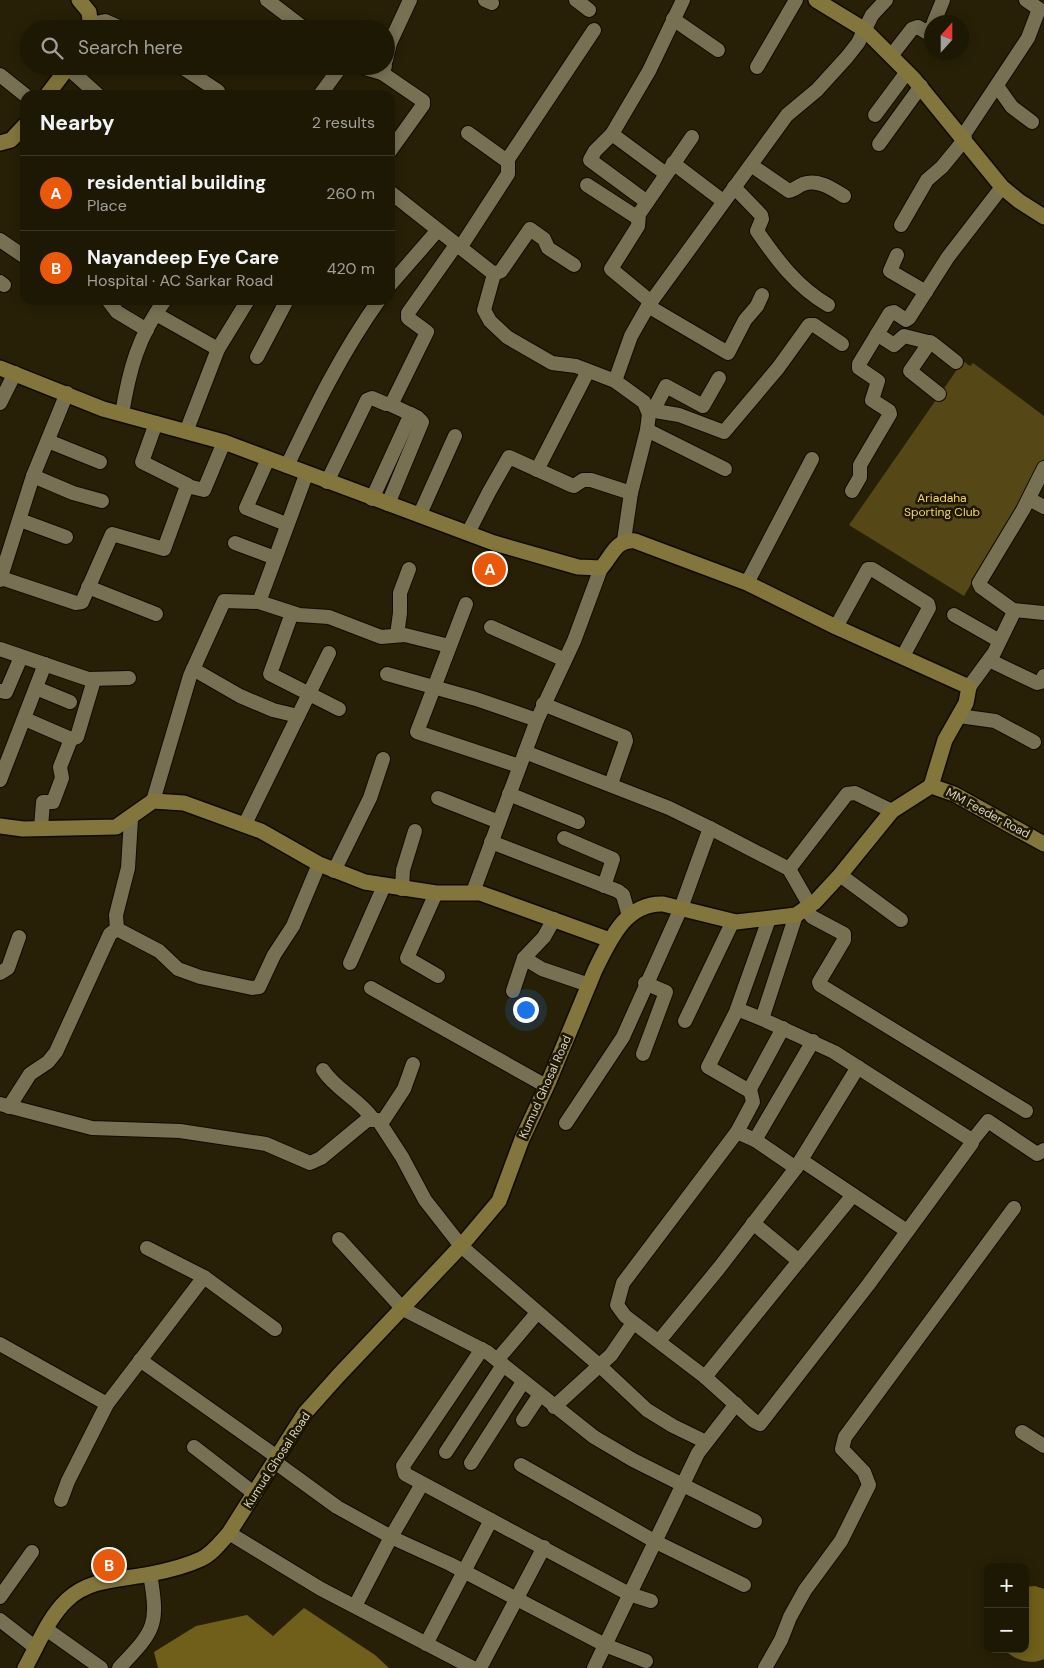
<!DOCTYPE html>
<html lang="en">
<head>
<meta charset="utf-8">
<style>
  body { margin:0; font-family:"DM Sans",sans-serif; background:#2a2513; color:#f1f3f6 }
  .controls { position:absolute; right:15px; bottom:15px; display:grid; overflow:hidden; border-radius:10px; box-shadow:0 2px 12px #0003 }
  .controls button { width:45px; height:45px; display:grid; place-items:center; padding:0; border:0; border-bottom:1px solid #3b3726; background:#1d1804; color:#f1f3f6; font:25px sans-serif }
  .compass { position:absolute; left:924px; top:15px; width:45px; height:45px; border-radius:50%; background:#1d1804; box-shadow:0 2px 12px #0003; rotate:21deg }
  .you { position:absolute; left:525px; top:1009px; width:18px; height:18px; margin:-12px; border:4px solid #fff; border-radius:50%; background:#1a73e8; box-shadow:0 0 0 8px #1a73e833 }
  .badge { display:grid; place-items:center; width:32px; height:32px; border-radius:50%; background:#ea580c; color:#fff; font-size:16px; font-weight:700 }
  .pin { position:absolute; translate:-50% -50%; border:2px solid #fff; box-shadow:0 1px 5px #0006 }
  .list { margin:0; padding:0; list-style:none }
  h2 { display:flex; justify-content:space-between; align-items:center; height:65px; margin:0; padding:0 20px; font-size:21px }
  h2 small { font-size:16px; font-weight:400; color:#a0a09a }
  .list li { display:grid; grid-template-columns:32px 1fr auto; gap:15px; align-items:center; box-sizing:border-box; height:75px; padding:0 20px; border-top:1px solid #3b3726 }
  .list b { display:block; font-size:19px; white-space:nowrap }
  .list p { margin:0; font-size:16px; white-space:nowrap; color:#a0a09a }
  .list em { font-size:16px; font-style:normal; color:#a0a09a }
  .icon { flex:none; width:28px; height:28px; fill:none; stroke:currentColor; stroke-width:2; stroke-linecap:round; stroke-linejoin:round }
  .map { position:relative; flex:none; width:1044px; height:1668px; overflow:hidden }
  .search { position:absolute; background:#1d1804; box-shadow:0 2px 12px #0003; left:20px; top:20px; width:375px; height:55px; display:flex; align-items:center; gap:12px; box-sizing:border-box; padding:0 18px; border-radius:28px; color:#a0a09a; font-size:19px }
  .panel { position:absolute; background:#1d1804; box-shadow:0 2px 12px #0003; left:20px; top:90px; width:375px; height:215px; border-radius:15px }
  .map>svg:first-child { display:block }
  .green { fill:#554816 }
  .water { fill:#705f1a }
  .lines { fill:none; stroke-linecap:round; stroke-linejoin:round }
  .street-casing { stroke:#100a00; stroke-width:16 }
  .secondary-casing { stroke:#100a00; stroke-width:18 }
  .street { stroke:#777053; stroke-width:14 }
  .secondary { stroke:#83763c; stroke-width:15 }
  .labels { text-anchor:middle; dominant-baseline:central; stroke-width:5; stroke-linejoin:round; paint-order:stroke }
  .park-label { font-size:12px; fill:#f6d861; stroke:#1e1700 }
  .street-label { font-size:12px; fill:#d6d2c3; stroke:#1e1700 }
</style>
</head>
<body>
<div class="map">
<svg width="1044" height="1668" viewBox="0 0 1044 1668">
  <rect width="100%" height="100%" fill="#272006"/>
  <polygon class="green" points="963,361 970,366 973,363 1044,416 1044,461 964,596 849,525"/>
  <g class="water">
    <path d="M 1035,1586 L 1044,1589 L 1044,1659 C 1029,1666 1014,1659 1003,1649 L 1025,1649 L 1025,1587 Z"/>
    <polygon points="304,1608 375,1655 389,1668 158,1668 154,1652 196,1626 247,1615 273,1636"/>
  </g>
  <g class="lines">
    <g class="street-casing">
      <g id="street">
        <polyline points="267,0 305,29"/>
        <polyline points="485,0 492,3"/>
        <polyline points="576,0 589,10"/>
        <polyline points="673,19 718,50"/>
        <polyline points="934,22 943,0"/>
        <polyline points="91,24 105,21 123,29"/>
        <polyline points="891,56 912,29 918,27 926,32 932,27"/>
        <polyline points="386,60 390,43 410,0"/>
        <polyline points="180,66 218,91"/>
        <polyline points="358,66 382,73 385,66"/>
        <polyline points="757,67 796,0"/>
        <polyline points="68,68 98,95"/>
        <polyline points="382,73 423,101 423,105 390,151"/>
        <polyline points="0,75 25,95"/>
        <polyline points="997,86 1012,107 1032,122"/>
        <polyline points="320,95 339,69 344,66"/>
        <polyline points="875,115 907,72"/>
        <polyline points="468,133 507,161"/>
        <polyline points="612,134 666,174"/>
        <polyline points="963,136 1028,38 1039,9 1026,0"/>
        <polyline points="879,144 921,86"/>
        <polyline points="673,163 723,201"/>
        <path d="M 751,165 L 789,191 C 794,190 798,186 803,184 C 818,179 831,188 844,196"/>
        <polyline points="587,185 638,218"/>
        <path d="M 734,187 L 761,215 L 762,219 L 757,231 C 777,260 797,287 828,305"/>
        <polyline points="390,192 494,274 484,310 490,321 507,337 552,363 576,366 615,381"/>
        <polyline points="647,202 590,160 595,151 612,134 649,71 683,0"/>
        <polyline points="901,225 927,180 942,167 965,139"/>
        <polyline points="0,240 25,257"/>
        <polyline points="460,248 508,174 508,159 594,30"/>
        <polyline points="897,255 890,271 926,292"/>
        <polyline points="494,274 501,271 530,229 544,239 548,248 574,265"/>
        <polyline points="0,282 4,285"/>
        <polyline points="390,285 437,231"/>
        <polyline points="108,300 117,312 147,330"/>
        <polyline points="651,302 611,269 638,226 639,214 692,137"/>
        <polyline points="648,306 728,353 745,320 757,306 762,295"/>
        <polyline points="156,314 218,349"/>
        <polyline points="877,334 894,345 904,336 932,343 956,362"/>
        <polyline points="930,342 910,371 939,394"/>
        <polyline points="257,357 287,300"/>
        <polyline points="0,403 15,373"/>
        <polyline points="649,410 679,415 724,432 778,368 809,325 814,325 842,344"/>
        <polyline points="653,411 666,386 703,406 719,378"/>
        <path d="M 122,414 C 129,371 138,336 165,300"/>
        <polyline points="156,423 142,462 188,485"/>
        <polyline points="647,430 725,469"/>
        <polyline points="186,432 218,349 248,300"/>
        <polyline points="48,441 100,462"/>
        <polyline points="268,459 246,508 286,524"/>
        <path d="M 287,466 C 314,409 342,352 379,300"/>
        <polyline points="537,470 588,371"/>
        <polyline points="33,476 73,493 102,501"/>
        <polyline points="327,482 367,400 372,398 386,404 392,403 427,332 408,318 408,313 456,245"/>
        <polyline points="852,491 860,477 860,465 890,414 889,411 872,400 878,381 859,368 859,364 890,313 894,312 906,320 909,318 948,257 1002,187"/>
        <polyline points="372,499 411,414"/>
        <polyline points="1029,499 1044,507"/>
        <polyline points="388,504 422,422 417,417 391,405"/>
        <polyline points="420,514 455,436"/>
        <polyline points="20,520 66,537"/>
        <polyline points="468,533 489,492 509,457 571,485 574,486 583,480 591,480 631,493"/>
        <polyline points="624,540 631,493 647,430 649,414 644,402 615,381 631,336 648,306 787,115 817,90 847,57 858,43 872,15 886,0"/>
        <polyline points="235,543 275,558"/>
        <polyline points="1,578 76,603 82,602 112,534 164,549 187,486 204,490 224,442"/>
        <polyline points="0,580 33,476 67,393"/>
        <polyline points="747,583 812,459"/>
        <polyline points="88,587 156,614"/>
        <polyline points="259,602 306,475"/>
        <polyline points="466,604 417,732 519,766"/>
        <polyline points="1013,610 1044,613"/>
        <polyline points="292,613 270,674 339,709"/>
        <polyline points="954,615 998,640"/>
        <polyline points="491,627 565,660"/>
        <polyline points="836,627 868,569 872,569 928,604 929,608 903,656"/>
        <polyline points="397,635 400,613 400,593 409,569"/>
        <polyline points="0,649 88,679 129,678"/>
        <polyline points="989,660 1037,683 1041,682 1044,676"/>
        <polyline points="193,669 240,696 273,710 298,716"/>
        <polyline points="387,674 476,699 537,720"/>
        <polyline points="969,687 994,653 1012,616 1013,610 981,587 979,583 1023,510 1044,468"/>
        <polyline points="36,688 70,702"/>
        <polyline points="0,691 6,692 21,657"/>
        <polyline points="543,704 625,737 626,741 611,784"/>
        <polyline points="959,716 995,721 1034,742"/>
        <polyline points="25,719 71,739"/>
        <polyline points="525,752 669,808 710,828 681,908 623,1037 566,1123"/>
        <polyline points="0,780 45,664"/>
        <polyline points="509,794 578,822"/>
        <polyline points="438,798 499,822"/>
        <polyline points="153,801 190,676 224,601 259,602 299,615 329,617 381,637 405,635 449,646"/>
        <polyline points="131,819 128,868 116,915 117,929 159,951 178,969 200,977 252,988 259,987 274,955 293,926 319,864"/>
        <polyline points="245,824 329,653"/>
        <polyline points="41,828 43,802 53,802 62,778 60,767 71,739 77,737 94,680"/>
        <polyline points="710,828 789,869 847,794 855,793 892,811"/>
        <polyline points="564,838 613,859 604,886"/>
        <polyline points="491,842 618,891 623,895 629,916"/>
        <polyline points="789,869 809,904 805,908 812,917 844,934 844,940 819,982 820,985 1026,1111"/>
        <polyline points="334,871 370,798 383,759"/>
        <polyline points="840,875 901,920"/>
        <polyline points="402,889 403,870 415,831"/>
        <polyline points="473,892 537,720 574,641 601,568"/>
        <polyline points="436,893 407,958 438,976"/>
        <polyline points="524,958 542,969 589,985"/>
        <polyline points="350,963 384,886"/>
        <polyline points="0,973 8,968 19,937"/>
        <polyline points="371,988 546,1086"/>
        <polyline points="513,991 524,958 544,937 554,919"/>
        <polyline points="737,1010 708,1067 746,1089 751,1087 783,1028"/>
        <polyline points="762,1019 737,1009 769,919"/>
        <polyline points="685,1021 733,921"/>
        <polyline points="643,1054 666,992 645,983"/>
        <path d="M 323,1070 C 336,1090 359,1099 373,1119"/>
        <polyline points="0,1104 92,1128 180,1131 266,1144 310,1163 321,1158 367,1120 378,1120 402,1157 425,1200 461,1246 600,1366 647,1410 673,1426 706,1442"/>
        <polyline points="9,1107 30,1074 48,1062 56,1052 110,934 117,929"/>
        <polyline points="381,1124 404,1089 413,1064"/>
        <polyline points="737,1132 753,1102 750,1089"/>
        <polyline points="755,1140 737,1132 623,1283 617,1305 625,1316 705,1377 754,1421 760,1424 868,1285 972,1143 970,1139 834,1052 762,1019 796,915"/>
        <polyline points="972,1141 988,1121 1037,1154 1044,1150"/>
        <polyline points="801,1160 907,1231"/>
        <polyline points="796,1168 755,1140 813,1041"/>
        <polyline points="339,1239 403,1309 487,1352 594,1437 633,1460 755,1521"/>
        <polyline points="147,1248 204,1277 275,1329"/>
        <polyline points="799,1261 853,1195"/>
        <polyline points="659,1341 719,1268 796,1168 858,1067"/>
        <polyline points="0,1344 107,1404"/>
        <polyline points="482,1349 409,1457 403,1466 405,1474 629,1594 651,1601"/>
        <polyline points="140,1360 277,1457"/>
        <polyline points="497,1360 537,1313"/>
        <polyline points="705,1377 799,1261 753,1223"/>
        <polyline points="554,1407 611,1355 633,1323"/>
        <polyline points="523,1420 539,1396"/>
        <polyline points="1022,1432 1044,1446"/>
        <polyline points="194,1447 255,1494"/>
        <polyline points="446,1452 503,1365"/>
        <polyline points="275,1462 337,1507 393,1538 450,1564 605,1645 646,1661"/>
        <polyline points="471,1463 523,1382"/>
        <polyline points="521,1465 656,1542 744,1585"/>
        <polyline points="61,1500 68,1481 107,1404 204,1277"/>
        <polyline points="229,1533 321,1589 473,1668"/>
        <polyline points="0,1597 32,1552"/>
        <polyline points="355,1606 391,1537 422,1484"/>
        <polyline points="0,1620 36,1648"/>
        <polyline points="46,1629 101,1668"/>
        <polyline points="426,1644 491,1520"/>
        <path d="M 119,1668 C 155,1630 159,1626 150,1574"/>
        <polyline points="480,1668 544,1547"/>
        <polyline points="594,1668 698,1453 736,1404"/>
        <polyline points="765,1668 781,1640 790,1617 805,1590 841,1541 869,1485 864,1472 842,1449 845,1437 1014,1208"/>
      </g>
    </g>
    <g class="secondary-casing">
      <g id="secondary">
        <polyline points="79,0 89,12 91,29"/>
        <polyline points="816,0 865,30 913,78 1002,187 1019,201 1044,217"/>
        <polyline points="47,95 69,66"/>
        <polyline points="0,143 11,140 25,125"/>
        <path d="M 0,368 L 103,409 L 224,442 L 494,543 L 578,567 L 601,568 C 612,556 616,539 635,541 L 747,583 L 836,627 L 969,687 L 966,703 L 945,740 L 931,786"/>
        <polyline points="931,786 954,794 1044,844"/>
        <polyline points="0,826 23,829 116,827 153,801 184,803 261,831 319,864 365,882 436,893 480,893 610,940"/>
        <path d="M 25,1668 C 38,1645 48,1618 67,1600 C 90,1578 121,1580 150,1574 C 166,1571 186,1566 201,1559 C 212,1554 221,1542 229,1533 L 305,1413 L 338,1376 L 461,1246 L 499,1201 L 522,1139 L 549,1081 L 595,970 C 610,940 625,903 663,904 L 736,922 L 796,915 L 815,902 L 840,875 L 892,811 L 931,786"/>
      </g>
    </g>
    <use href="#street" class="street"/>
    <use href="#secondary" class="secondary"/>
  </g>
  <g class="labels">
    <g class="park-label">
      <text x="942" y="498">Ariadaha<tspan x="942" dy="14">Sporting Club</tspan></text>
    </g>
    <g class="street-label">
      <text transform="translate(988 813) rotate(28)">MM Feeder Road</text>
      <text transform="translate(545 1087) rotate(-66)">Kumud Ghosal Road</text>
      <text transform="translate(277 1460) rotate(-57)">Kumud Ghosal Road</text>
    </g>
  </g>
</svg>
<div class="controls">
<button>+</button>
<button>−</button>
</div>
<svg class="compass" viewBox="-18 -18 36 36"><path d="M0-13l5 13h-10z" fill="#e53935"/><path d="M0 13l5-13h-10z" fill="#a0a09a"/></svg>
<div class="you"></div>
<div class="pin badge" style="left:490px;top:569px">A</div>
<div class="pin badge" style="left:109px;top:1565px">B</div>
<div class="search"><svg class="icon" aria-label="search" viewBox="0 0 24 24"><circle cx="10" cy="10" r="6"/><path d="M15 15l6 6"/></svg>Search here</div>
<section class="panel">
<h2>Nearby<small>2 results</small></h2>
<ul class="list">
<li><span class="badge">A</span><div><b>residential building</b><p>Place</p></div><em>260 m</em></li>
<li><span class="badge">B</span><div><b>Nayandeep Eye Care</b><p>Hospital · AC Sarkar Road</p></div><em>420 m</em></li>
</ul>
</section>
</div>
</body>
</html>
